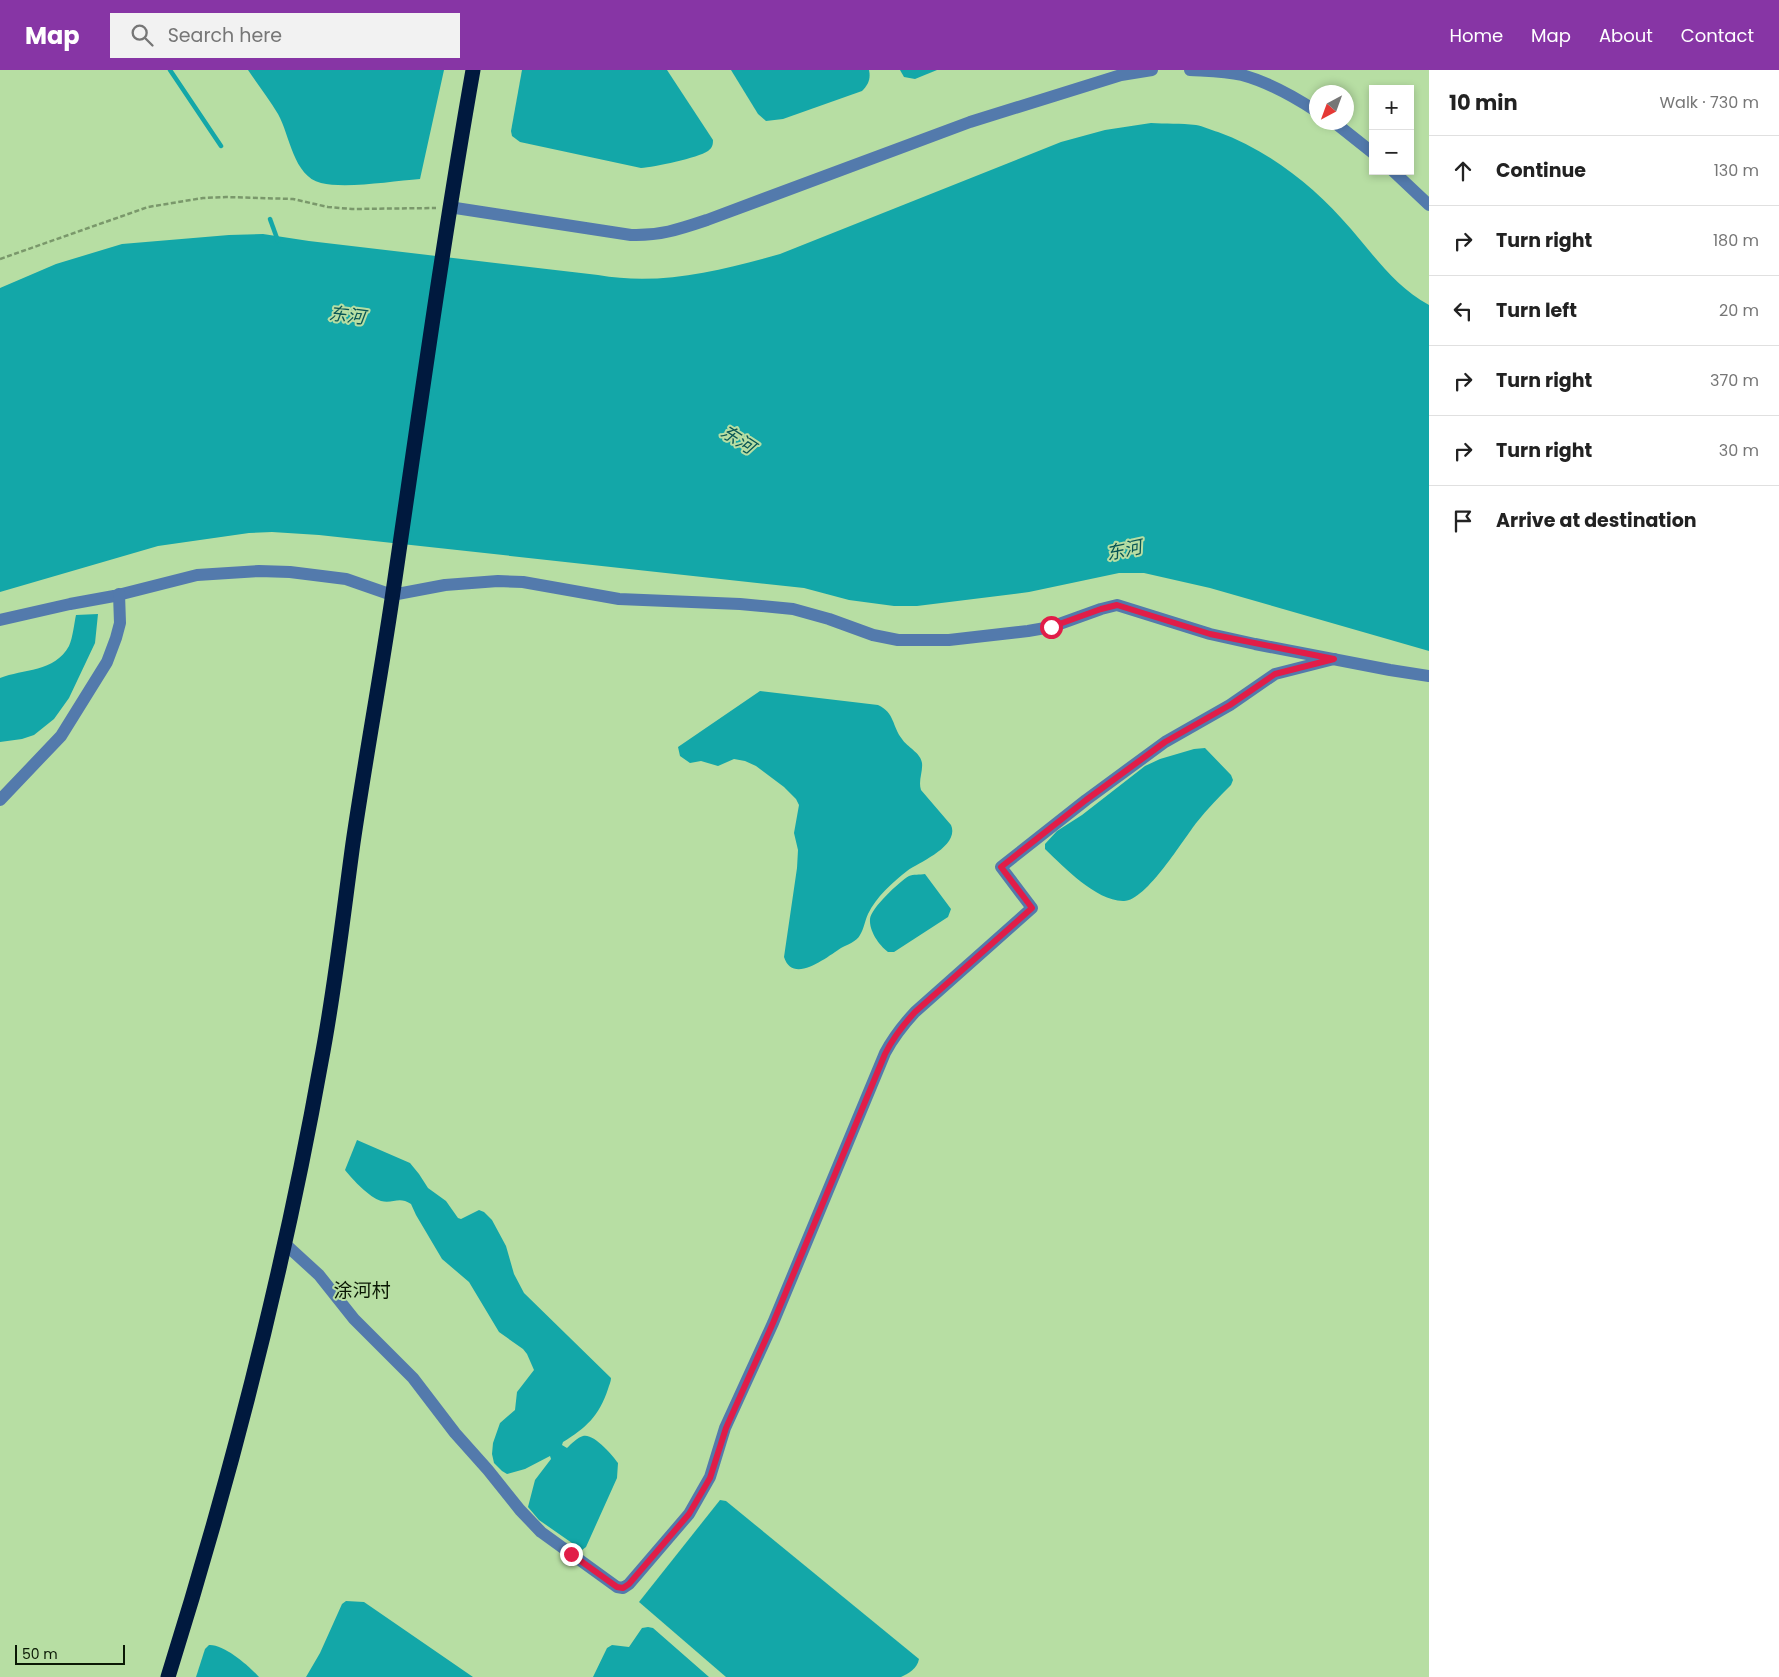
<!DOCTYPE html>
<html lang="en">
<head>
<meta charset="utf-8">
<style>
  body { margin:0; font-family:Poppins,"Noto Sans SC",sans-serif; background:#f2f2f2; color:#222 }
  .controls { position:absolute; right:15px; top:15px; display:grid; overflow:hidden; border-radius:0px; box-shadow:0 2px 8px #0003 }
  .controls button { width:45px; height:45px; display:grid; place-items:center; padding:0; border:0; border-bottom:1px solid #e0e0e0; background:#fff; color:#222; font:25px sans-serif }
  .compass { position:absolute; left:1309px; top:15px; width:45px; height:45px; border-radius:50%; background:#fff; box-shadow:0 2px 8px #0003; rotate:221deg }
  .scale { position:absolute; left:15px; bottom:12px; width:110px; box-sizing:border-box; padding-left:5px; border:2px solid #0a1804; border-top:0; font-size:14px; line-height:18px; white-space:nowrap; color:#0a1804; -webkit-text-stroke:4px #b7dea3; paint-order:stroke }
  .stop { position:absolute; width:15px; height:15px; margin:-11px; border:4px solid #e11d48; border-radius:50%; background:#fff }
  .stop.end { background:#e11d48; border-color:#fff; box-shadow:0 1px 5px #0008 }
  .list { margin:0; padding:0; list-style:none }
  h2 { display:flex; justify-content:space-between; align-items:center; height:65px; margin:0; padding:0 20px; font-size:21px }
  h2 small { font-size:16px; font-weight:400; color:#767676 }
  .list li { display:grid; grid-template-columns:32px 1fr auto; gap:15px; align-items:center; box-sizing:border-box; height:70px; padding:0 20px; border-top:1px solid #e0e0e0 }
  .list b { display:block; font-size:19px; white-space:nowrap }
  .list em { font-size:16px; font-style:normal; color:#767676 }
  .icon { flex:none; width:28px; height:28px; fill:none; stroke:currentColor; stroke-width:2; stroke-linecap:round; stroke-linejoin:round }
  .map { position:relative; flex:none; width:1429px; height:1607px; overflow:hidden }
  header { display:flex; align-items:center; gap:30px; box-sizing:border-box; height:70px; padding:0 25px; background:#8735a5; color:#fff }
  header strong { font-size:24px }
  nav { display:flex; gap:28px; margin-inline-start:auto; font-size:18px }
  .search { width:350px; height:45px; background:#f2f2f2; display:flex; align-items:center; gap:12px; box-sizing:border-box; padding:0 18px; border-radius:0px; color:#767676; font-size:19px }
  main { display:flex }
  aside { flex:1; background:#fff }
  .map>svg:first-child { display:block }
  .water { fill:#13a7a8 }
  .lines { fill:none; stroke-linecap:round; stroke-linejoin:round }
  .stream { stroke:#13a7a8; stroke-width:4.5 }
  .path { stroke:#7a986b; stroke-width:2.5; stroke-dasharray:5 2.5; stroke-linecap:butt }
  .minor { stroke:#537aac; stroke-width:12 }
  .highway { stroke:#00193e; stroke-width:15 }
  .route { stroke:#e11d48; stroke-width:6 }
  .labels { text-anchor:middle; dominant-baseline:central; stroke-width:4; stroke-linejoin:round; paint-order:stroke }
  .water-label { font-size:18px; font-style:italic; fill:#095656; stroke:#b7dea3 }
  .quarter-label { font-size:19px; fill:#0a1804; stroke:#b7dea3 }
</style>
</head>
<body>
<header>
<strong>Map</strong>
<div class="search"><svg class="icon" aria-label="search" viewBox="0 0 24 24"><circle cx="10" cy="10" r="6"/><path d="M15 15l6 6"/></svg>Search here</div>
<nav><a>Home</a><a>Map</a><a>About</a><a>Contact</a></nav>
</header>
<main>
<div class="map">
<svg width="1429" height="1607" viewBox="0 0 1429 1607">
  <rect width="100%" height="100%" fill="#b7dea3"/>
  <g class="water">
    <path d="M 248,0 L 444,0 L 420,109 C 393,111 346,119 321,113 C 293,106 290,65 278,44 C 269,29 258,15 248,0 Z"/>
    <path d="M 522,0 L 667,0 L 713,70 C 713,75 712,78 708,81 C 698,88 654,97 641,98 L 520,72 L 512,66 L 511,61 Z"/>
    <path d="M 731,0 L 869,0 C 871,9 868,15 862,21 L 783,49 L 766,51 L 758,44 Z"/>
    <polygon points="900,0 937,0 915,9 904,7"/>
    <path d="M 1151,53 C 1165,54 1181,53 1196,55 C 1203,56 1211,60 1218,62 C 1270,81 1315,117 1351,159 C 1375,187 1396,217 1429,235 L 1429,581 L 1210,518 L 1144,503 L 1119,503 L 1029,522 L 917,536 L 894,536 L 849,530 L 804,518 L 319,465 L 272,462 L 249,463 L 158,476 L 0,522 L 0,218 L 56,194 L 122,174 L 229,165 L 263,164 L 309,171 L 598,205 C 660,216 720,201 780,184 L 1061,72 L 1105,60 Z"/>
    <path d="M 98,544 L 95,573 L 69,628 L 54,649 L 34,665 L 22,669 L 0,672 L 0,608 C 23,599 55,602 69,576 C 73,567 74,554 76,545 Z"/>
    <path d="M 760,621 L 878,635 C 895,643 892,656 902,669 C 907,677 921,683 922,693 C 923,702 918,711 921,720 L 951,755 C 960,776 920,792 907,801 C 893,812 876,827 868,844 C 865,850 864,859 860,865 C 857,871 847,875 841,878 C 827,887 793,915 784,887 L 797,798 L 798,780 L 794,763 L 799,735 L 796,729 L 784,717 L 756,696 L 745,691 L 734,689 L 718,696 L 701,691 L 690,693 L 680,686 L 678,677 Z"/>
    <path d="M 1205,678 L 1231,705 L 1233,710 L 1231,715 C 1219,727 1207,739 1197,752 C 1184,768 1145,833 1123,831 C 1095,830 1065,798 1045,779 L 1045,774 L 1057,761 L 1082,745 L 1145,696 L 1160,689 L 1194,679 Z"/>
    <path d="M 925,804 L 951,839 L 948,847 L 894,882 L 888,882 C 879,875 869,861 870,849 C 871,838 899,812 909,806 C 913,804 920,805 925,804 Z"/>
    <path d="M 357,1070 L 410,1093 L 419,1104 L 428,1118 L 446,1131 L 458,1148 L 461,1149 L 479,1140 L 484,1142 L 492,1150 L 506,1176 L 514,1204 L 524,1223 L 611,1308 C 611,1312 609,1315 608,1319 C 599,1346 586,1358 563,1372 L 562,1375 L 567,1378 C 571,1374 578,1367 583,1366 C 594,1363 613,1386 618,1393 L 617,1408 L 586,1477 L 582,1480 L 539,1450 L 528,1437 L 535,1410 L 551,1389 L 550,1386 L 525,1399 L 507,1404 L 502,1401 L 494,1393 L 492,1384 L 493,1373 L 500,1353 L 515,1340 L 517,1322 L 534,1300 L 527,1284 L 523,1279 L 499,1262 L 469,1212 L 442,1189 L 416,1145 L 411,1134 C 399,1126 393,1134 381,1131 C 369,1127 353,1110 345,1100 Z"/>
    <path d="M 720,1430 L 726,1431 L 919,1589 C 917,1599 909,1603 901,1607 L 726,1607 L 639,1532 Z"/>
    <polygon points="346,1531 364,1532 473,1607 306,1607 320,1583 342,1534"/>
    <polygon points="648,1557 653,1558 709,1607 593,1607 607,1578 612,1575 629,1577 642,1558"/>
    <path d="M 209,1575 C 224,1574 249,1596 259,1607 L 196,1607 L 205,1579 Z"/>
  </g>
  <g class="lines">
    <g class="stream">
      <polyline points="170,0 221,76"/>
      <polyline points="270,149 278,171"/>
    </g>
    <polyline class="path" points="0,189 148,137 203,128 226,127 293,129 328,137 352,139 436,138"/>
    <g class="minor">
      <path d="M 1190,0 C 1207,1 1225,1 1242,5 C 1268,12 1293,26 1316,41"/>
      <polyline points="1334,52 1373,83"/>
      <polyline points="1393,101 1429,135"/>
      <path d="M 449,137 L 631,165 C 660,166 680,159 707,150 L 970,52 L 1121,5 L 1152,0"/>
      <polyline points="0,550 70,534 114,526 197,505 259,501 290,502 346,509 392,525 445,515 498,511 523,512 619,529 740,534 793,539 829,549 873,565 898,570 949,570 1028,561 1051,557 1101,539 1117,535 1210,564 1255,574 1390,600 1429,606"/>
      <polyline points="0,730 61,666 107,592 116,568 120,553 119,524"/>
      <path d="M 284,1173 L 319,1205 L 354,1249 L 413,1308 L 455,1363 L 488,1400 L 520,1440 L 541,1462 L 617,1517 L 623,1518 L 629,1514 L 689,1444 L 710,1407 L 725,1358 L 773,1253 L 885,983 C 893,968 903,955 915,942 L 1032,838 L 1001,797 L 1086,730 L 1165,672 L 1230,635 L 1275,604 L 1334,589"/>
    </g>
    <path class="highway" d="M 168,1607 C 231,1406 284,1200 321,992 C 335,919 343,846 353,773 C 365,691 380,610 392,529 C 418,352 442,176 473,0"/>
  </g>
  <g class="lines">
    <path class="route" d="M 571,1484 L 617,1517 L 623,1518 L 629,1514 L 689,1444 L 710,1408 L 726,1358 L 773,1253 L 885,984 C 893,968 903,955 915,942 L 1032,838 L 1001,797 L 1086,730 L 1165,672 L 1230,635 L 1275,604 L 1334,589 L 1210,564 L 1117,535 L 1101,539 L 1051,557"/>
  </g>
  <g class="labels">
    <g class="water-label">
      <text transform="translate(347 245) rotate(7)">东河</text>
      <text transform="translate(738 369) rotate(33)">东河</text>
      <text transform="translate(1124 480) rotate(-12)">东河</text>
    </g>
    <g class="quarter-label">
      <text x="362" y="1220">涂河村</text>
    </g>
  </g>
</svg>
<div class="controls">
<button>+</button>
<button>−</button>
</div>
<svg class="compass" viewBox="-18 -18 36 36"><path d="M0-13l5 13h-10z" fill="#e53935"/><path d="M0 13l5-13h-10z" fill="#767676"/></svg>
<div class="scale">50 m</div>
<div class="stop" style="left:1051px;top:557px"></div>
<div class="stop end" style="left:571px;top:1484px"></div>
</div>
<aside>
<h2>10 min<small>Walk · 730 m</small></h2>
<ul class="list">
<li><svg class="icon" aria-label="ahead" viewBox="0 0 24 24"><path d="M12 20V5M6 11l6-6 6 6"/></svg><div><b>Continue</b></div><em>130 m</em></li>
<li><svg class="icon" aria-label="right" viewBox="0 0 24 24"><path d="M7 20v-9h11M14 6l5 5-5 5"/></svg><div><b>Turn right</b></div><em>180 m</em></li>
<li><svg class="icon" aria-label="left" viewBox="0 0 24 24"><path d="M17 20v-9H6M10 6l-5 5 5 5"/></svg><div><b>Turn left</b></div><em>20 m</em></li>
<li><svg class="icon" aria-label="right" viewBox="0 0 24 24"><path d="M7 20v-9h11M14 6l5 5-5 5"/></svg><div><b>Turn right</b></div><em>370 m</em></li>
<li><svg class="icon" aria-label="right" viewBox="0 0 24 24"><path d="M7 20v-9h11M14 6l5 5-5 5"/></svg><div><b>Turn right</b></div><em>30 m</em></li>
<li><svg class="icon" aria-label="arrive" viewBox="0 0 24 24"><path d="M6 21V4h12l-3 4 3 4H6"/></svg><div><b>Arrive at destination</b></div></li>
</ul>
</aside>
</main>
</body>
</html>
